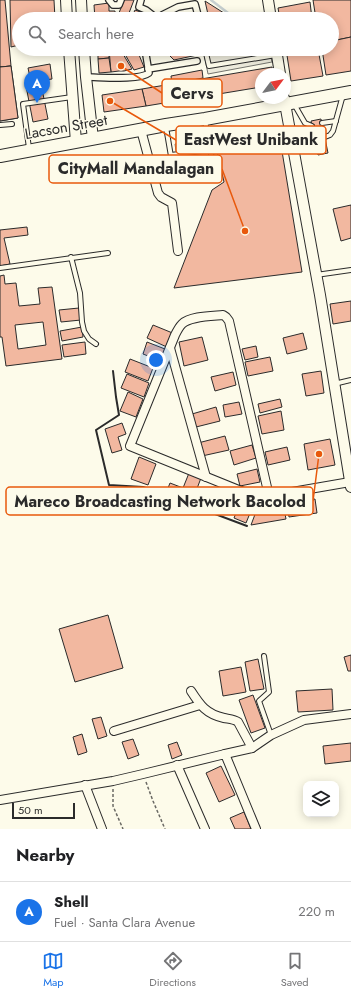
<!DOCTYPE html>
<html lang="en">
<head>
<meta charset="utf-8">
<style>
  body { margin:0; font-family:Jost,sans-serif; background:#f2f2f2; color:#202124 }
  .controls { position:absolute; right:12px; bottom:12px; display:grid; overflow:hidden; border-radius:8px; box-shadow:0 2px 10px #0003 }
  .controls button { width:36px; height:36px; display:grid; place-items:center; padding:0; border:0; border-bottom:1px solid #e0e0e0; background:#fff; color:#202124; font:20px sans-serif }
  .compass { position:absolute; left:255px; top:68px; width:36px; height:36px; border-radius:50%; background:#fff; box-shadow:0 2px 10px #0003; rotate:58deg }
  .scale { position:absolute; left:12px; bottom:10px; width:63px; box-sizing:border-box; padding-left:4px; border:2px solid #2b2b2b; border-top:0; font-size:11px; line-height:14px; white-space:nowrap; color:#2b2b2b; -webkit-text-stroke:3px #fdfbea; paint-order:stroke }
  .you { position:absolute; left:156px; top:360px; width:14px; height:14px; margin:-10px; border:3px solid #fff; border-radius:50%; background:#1a73e8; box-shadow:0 0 0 6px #1a73e833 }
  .badge { display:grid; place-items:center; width:26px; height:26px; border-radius:50%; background:#1a73e8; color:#fff; font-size:13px; font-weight:700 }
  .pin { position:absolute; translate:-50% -33px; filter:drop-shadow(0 1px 2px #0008) }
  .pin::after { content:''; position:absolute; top:21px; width:14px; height:12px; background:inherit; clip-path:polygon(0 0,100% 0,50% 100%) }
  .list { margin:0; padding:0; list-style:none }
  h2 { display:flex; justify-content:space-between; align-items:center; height:52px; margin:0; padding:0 16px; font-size:17px }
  h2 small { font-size:13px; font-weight:400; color:#757577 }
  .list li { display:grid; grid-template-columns:26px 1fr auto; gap:12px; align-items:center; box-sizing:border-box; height:60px; padding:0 16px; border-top:1px solid #e0e0e0 }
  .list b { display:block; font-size:15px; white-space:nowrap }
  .list p { margin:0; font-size:13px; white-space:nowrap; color:#757577 }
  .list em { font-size:13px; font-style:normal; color:#757577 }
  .icon { flex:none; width:22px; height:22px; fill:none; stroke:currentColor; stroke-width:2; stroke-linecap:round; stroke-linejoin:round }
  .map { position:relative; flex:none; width:351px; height:829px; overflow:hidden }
  .search { position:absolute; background:#fff; box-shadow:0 2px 10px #0003; left:12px; right:12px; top:12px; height:44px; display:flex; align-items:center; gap:10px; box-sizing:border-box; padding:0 14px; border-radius:22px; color:#757577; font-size:15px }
  .sheet { height:112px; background:#fff }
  nav { display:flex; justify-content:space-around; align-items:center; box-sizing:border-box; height:56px; border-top:1px solid #e0e0e0; background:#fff; font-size:11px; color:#757577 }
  nav a { display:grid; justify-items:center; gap:2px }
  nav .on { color:#1a73e8 }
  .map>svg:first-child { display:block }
  .parking { fill:#eceadb; stroke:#74746e }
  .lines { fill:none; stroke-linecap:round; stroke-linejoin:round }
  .stream { stroke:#c7d0d0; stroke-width:2.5 }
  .building { fill:#f2b8a0; stroke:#2b2b2b; fill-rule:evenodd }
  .service-casing { stroke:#2b2b2b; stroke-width:6 }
  .pedestrian-casing { stroke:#2b2b2b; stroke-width:8 }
  .minor-casing { stroke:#2b2b2b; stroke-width:10 }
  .tertiary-casing { stroke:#2b2b2b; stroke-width:12 }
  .primary-casing { stroke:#2b2b2b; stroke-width:14 }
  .path { stroke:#6a6964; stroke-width:1.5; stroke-dasharray:3 2; stroke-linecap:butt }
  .service { stroke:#fdfbea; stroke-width:4 }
  .pedestrian { stroke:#fdfbea; stroke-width:5.5 }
  .minor { stroke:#fdfbea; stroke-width:8 }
  .tertiary { stroke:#fdfbea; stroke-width:10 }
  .primary { stroke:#fdfbea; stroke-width:12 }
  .wall { stroke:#2b2b2b; stroke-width:2 }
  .labels { text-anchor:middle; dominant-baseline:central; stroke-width:3; stroke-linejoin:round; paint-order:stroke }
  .street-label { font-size:15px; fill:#2b2b2b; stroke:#fdfbea }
  .leader { fill:none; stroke:#e8590c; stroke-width:1.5 }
  .callout-dot { fill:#e8590c; stroke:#fdfbea; stroke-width:1.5 }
  .callout { fill:#fdfbea; stroke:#e8590c; stroke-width:1.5 }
  .callout-label { font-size:16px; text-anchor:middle; font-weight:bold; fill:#2b2b2b }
</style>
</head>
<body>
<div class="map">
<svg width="351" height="829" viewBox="0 0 351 829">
  <rect width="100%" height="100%" fill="#fdfbea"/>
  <g class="parking">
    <polygon points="203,49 269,49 272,62 208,74"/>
    <polygon points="198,141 199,148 176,151 175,144"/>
  </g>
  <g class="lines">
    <g class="stream">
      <polyline points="211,0 236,19"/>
      <polyline points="264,19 264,18"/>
    </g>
  </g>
  <g class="building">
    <polygon points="0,0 5,0 11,66 0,67"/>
    <polygon points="10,0 54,0 55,19 19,19 19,45 11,47"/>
    <polygon points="124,0 134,0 129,13 119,13"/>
    <polygon points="313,0 351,0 351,37 332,41 332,19 316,19"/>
    <polygon points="205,1 227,15 228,19 209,19"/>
    <polygon points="310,2 312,19 280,19 278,8"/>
    <polygon points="109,3 109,11 115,11 115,13 129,13 127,19 95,19 94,5"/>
    <polygon points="135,10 146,14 144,19 131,19"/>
    <polygon points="351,37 351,71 326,75 322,49 332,49 332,41"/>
    <polygon points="98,49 109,49 109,58 98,59"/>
    <polygon points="109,49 120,49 132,69 124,71 119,71 111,72"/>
    <polygon points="122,49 137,50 144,67 134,70"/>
    <polygon points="152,49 201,49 202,54 174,60 166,52 162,50 158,51 153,52"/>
    <polygon points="286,49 318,49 323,76 291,81"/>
    <polygon points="109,58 111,72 99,73 98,59"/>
    <polygon points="50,64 52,79 31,82 28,68"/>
    <polygon points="11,66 18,118 0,121 0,67"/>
    <polygon points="11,66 18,118 0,121 0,67"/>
    <polygon points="272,67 273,74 261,74 261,87 146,106 142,89"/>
    <polygon points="202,70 203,78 172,84 171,76"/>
    <polygon points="41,84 48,119 33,122 26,86"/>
    <polygon points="142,89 146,106 104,112 102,95"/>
    <polygon points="321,119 328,153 318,155 311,121"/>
    <polygon points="278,127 302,272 174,288 212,190 224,182 214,139"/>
    <polygon points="351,205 351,238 341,241 333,209"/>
    <polygon points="27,227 28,235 4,238 10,264 0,266 0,230"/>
    <path d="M 4,275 L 5,284 L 16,283 L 19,306 L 40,304 L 38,288 L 52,287 L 62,359 L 6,366 L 2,337 L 0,337 L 0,276 ZM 43,322 L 46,345 L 18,349 L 15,325 Z"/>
    <polygon points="351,301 351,321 333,324 330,304"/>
    <polygon points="79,308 81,320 61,322 59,310"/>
    <polygon points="153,325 175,334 169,348 147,338"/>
    <polygon points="82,327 83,337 62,341 60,331"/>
    <polygon points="303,333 307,349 287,354 283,338"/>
    <polygon points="202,337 208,360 184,366 179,342"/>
    <polygon points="85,342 86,354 64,357 62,345"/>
    <polygon points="147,342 165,349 161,361 143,354"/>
    <polygon points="256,346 258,357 245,360 242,349"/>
    <polygon points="270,357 273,371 248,376 245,362"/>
    <polygon points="130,359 153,368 148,381 125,372"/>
    <polygon points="321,371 324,393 306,396 302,374"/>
    <polygon points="233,372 236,385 215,391 211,377"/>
    <polygon points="127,374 149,383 144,397 121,388"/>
    <polygon points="128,392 143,399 136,417 120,411"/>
    <polygon points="280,399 282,407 260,413 258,404"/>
    <polygon points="239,402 242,414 225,417 223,405"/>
    <polygon points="216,407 220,421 196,427 192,414"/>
    <polygon points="281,411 284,430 262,434 258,416"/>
    <polygon points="122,423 126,434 118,437 122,450 112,453 105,429"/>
    <polygon points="225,436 229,450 202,456 198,443"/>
    <polygon points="330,439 335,465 308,470 304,444"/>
    <polygon points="252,445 256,458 234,465 230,451"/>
    <polygon points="287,447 290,460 268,465 265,452"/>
    <polygon points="139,457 156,464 148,485 131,479"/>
    <polygon points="257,469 260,482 240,486 237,474"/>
    <polygon points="189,473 201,478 193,499 181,494 179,499 166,493 170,483 183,488"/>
    <polygon points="243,496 255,501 246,523 234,518"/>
    <polygon points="315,499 317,513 289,517 287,503"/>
    <polygon points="283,504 286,519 251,525 257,509"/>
    <polygon points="108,615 123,668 75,682 59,629"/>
    <polygon points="351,655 351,671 348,671 344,657"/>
    <polygon points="258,659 264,689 250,691 245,662"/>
    <polygon points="241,667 246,692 223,696 219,671"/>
    <polygon points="332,689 333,710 298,712 296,691"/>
    <polygon points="253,695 265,728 251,733 239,700"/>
    <polygon points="101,717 107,736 98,739 92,719"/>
    <polygon points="82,734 87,752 78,755 73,737"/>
    <polygon points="133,739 139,755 128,759 122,742"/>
    <polygon points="177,742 182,755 172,759 168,745"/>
    <polygon points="351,743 351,761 325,764 323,746"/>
    <polygon points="221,766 235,795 219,802 206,773"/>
    <polygon points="244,812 251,829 235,829 230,818"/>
  </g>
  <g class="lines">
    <g class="service-casing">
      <g id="service">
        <polyline points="205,49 209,66 276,55"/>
        <polyline points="294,104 305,123 312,126"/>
        <polyline points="322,123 336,121"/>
        <polyline points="0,125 12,124"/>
        <polyline points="166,127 173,168 178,176 185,180 215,176 216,174 216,172 210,150 205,120"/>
        <polyline points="325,137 330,135 333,131 343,95"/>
        <polyline points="293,143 315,139"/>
        <polyline points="29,148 23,104 72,97"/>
        <polyline points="171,155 210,150"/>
        <polyline points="71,257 80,293 82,322 84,331 89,339 96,344"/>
        <polyline points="0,268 108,253"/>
        <polyline points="316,275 351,270"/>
        <polyline points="334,384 351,380"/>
        <polyline points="264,656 269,692 259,701 271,735"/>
      </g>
    </g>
    <g class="pedestrian-casing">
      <g id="pedestrian">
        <polyline points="109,0 113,5 119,5 121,0"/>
        <polyline points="141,0 139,7 146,10 155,17"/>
        <polyline points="162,15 178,7 195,4 199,19"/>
        <polyline points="148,69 197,61"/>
        <path d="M 86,77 C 100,77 139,81 149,73 L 145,49"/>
      </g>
    </g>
    <g class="minor-casing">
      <g id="minor">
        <polyline points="141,130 158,193 161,197 172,203 178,251"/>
        <polyline points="170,348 206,477"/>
        <path d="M 269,496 L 229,321 L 226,317 L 223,315 C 212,316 190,316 182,324 C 179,327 177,331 175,335 L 130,446 L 256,497 L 269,496 L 350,482"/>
        <path d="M 191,691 C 200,705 206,714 224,718 C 229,719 234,719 238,722 L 252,748"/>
        <polyline points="114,731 200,705"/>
        <polyline points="225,754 252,748 271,735 304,720 351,714"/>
        <polyline points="177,765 205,829"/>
        <polyline points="85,785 102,829"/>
        <polyline points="0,800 113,781 143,774 225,754 256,829"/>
      </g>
    </g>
    <g class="tertiary-casing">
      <g id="tertiary">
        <polyline points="66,0 67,19"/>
        <polyline points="81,0 82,19"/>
        <polyline points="268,0 271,19"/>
        <polyline points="69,49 76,142"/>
        <polyline points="84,49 86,77 93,139"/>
        <polyline points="276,49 280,74"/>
        <polyline points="284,98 320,295 351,487"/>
      </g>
    </g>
    <g class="primary-casing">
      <polyline id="primary" points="0,156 166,125 205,119 351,92"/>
    </g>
    <g class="path">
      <polyline points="179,14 179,19"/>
      <polyline points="146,782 153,801 165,829"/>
      <polyline points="113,789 113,806 123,829"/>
    </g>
    <use href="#service" class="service"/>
    <use href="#pedestrian" class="pedestrian"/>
    <use href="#minor" class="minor"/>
    <use href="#tertiary" class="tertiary"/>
    <use href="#primary" class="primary"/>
    <polyline class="wall" points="113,371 116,397 119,415 96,430 109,485 143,487 247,526"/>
  </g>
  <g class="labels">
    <g class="street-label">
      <text transform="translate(66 127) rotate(-10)">Lacson Street</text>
    </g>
  </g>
  <path class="leader" d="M121 66L162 93M110 101L176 140M245 231L222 169M319 454L313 501"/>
  <g class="callout-dot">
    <circle cx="121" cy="66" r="4"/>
    <circle cx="110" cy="101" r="4"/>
    <circle cx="245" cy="231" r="4"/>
    <circle cx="319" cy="454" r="4"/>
  </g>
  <g class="callout">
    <rect x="162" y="79" width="60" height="28" rx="4"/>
    <rect x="176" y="126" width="150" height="28" rx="4"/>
    <rect x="49" y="155" width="173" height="28" rx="4"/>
    <rect x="6" y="487" width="307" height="28" rx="4"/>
  </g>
  <g class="callout-label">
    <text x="192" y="99">Cervs</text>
    <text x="251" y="145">EastWest Unibank</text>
    <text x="136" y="174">CityMall Mandalagan</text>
    <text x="160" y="507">Mareco Broadcasting Network Bacolod</text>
  </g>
</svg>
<div class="controls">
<button><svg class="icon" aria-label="layers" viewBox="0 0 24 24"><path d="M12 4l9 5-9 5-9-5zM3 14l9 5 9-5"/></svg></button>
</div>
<svg class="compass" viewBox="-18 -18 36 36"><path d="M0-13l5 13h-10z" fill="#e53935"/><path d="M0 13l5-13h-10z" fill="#757577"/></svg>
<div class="scale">50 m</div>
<div class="you"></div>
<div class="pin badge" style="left:37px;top:103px">A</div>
<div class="search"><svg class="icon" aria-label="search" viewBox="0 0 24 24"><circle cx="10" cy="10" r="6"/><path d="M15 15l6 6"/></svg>Search here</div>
</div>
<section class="sheet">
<h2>Nearby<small></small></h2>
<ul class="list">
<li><span class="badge">A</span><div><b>Shell</b><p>Fuel · Santa Clara Avenue</p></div><em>220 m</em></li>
</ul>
</section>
<nav>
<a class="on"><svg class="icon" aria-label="map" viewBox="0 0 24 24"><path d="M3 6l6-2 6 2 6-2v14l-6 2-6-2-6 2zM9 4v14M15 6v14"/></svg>Map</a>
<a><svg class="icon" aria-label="directions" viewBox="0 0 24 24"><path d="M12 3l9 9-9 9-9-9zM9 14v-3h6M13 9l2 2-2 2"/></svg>Directions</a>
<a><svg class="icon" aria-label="saved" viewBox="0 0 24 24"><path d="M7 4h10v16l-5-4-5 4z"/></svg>Saved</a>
</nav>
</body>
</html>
